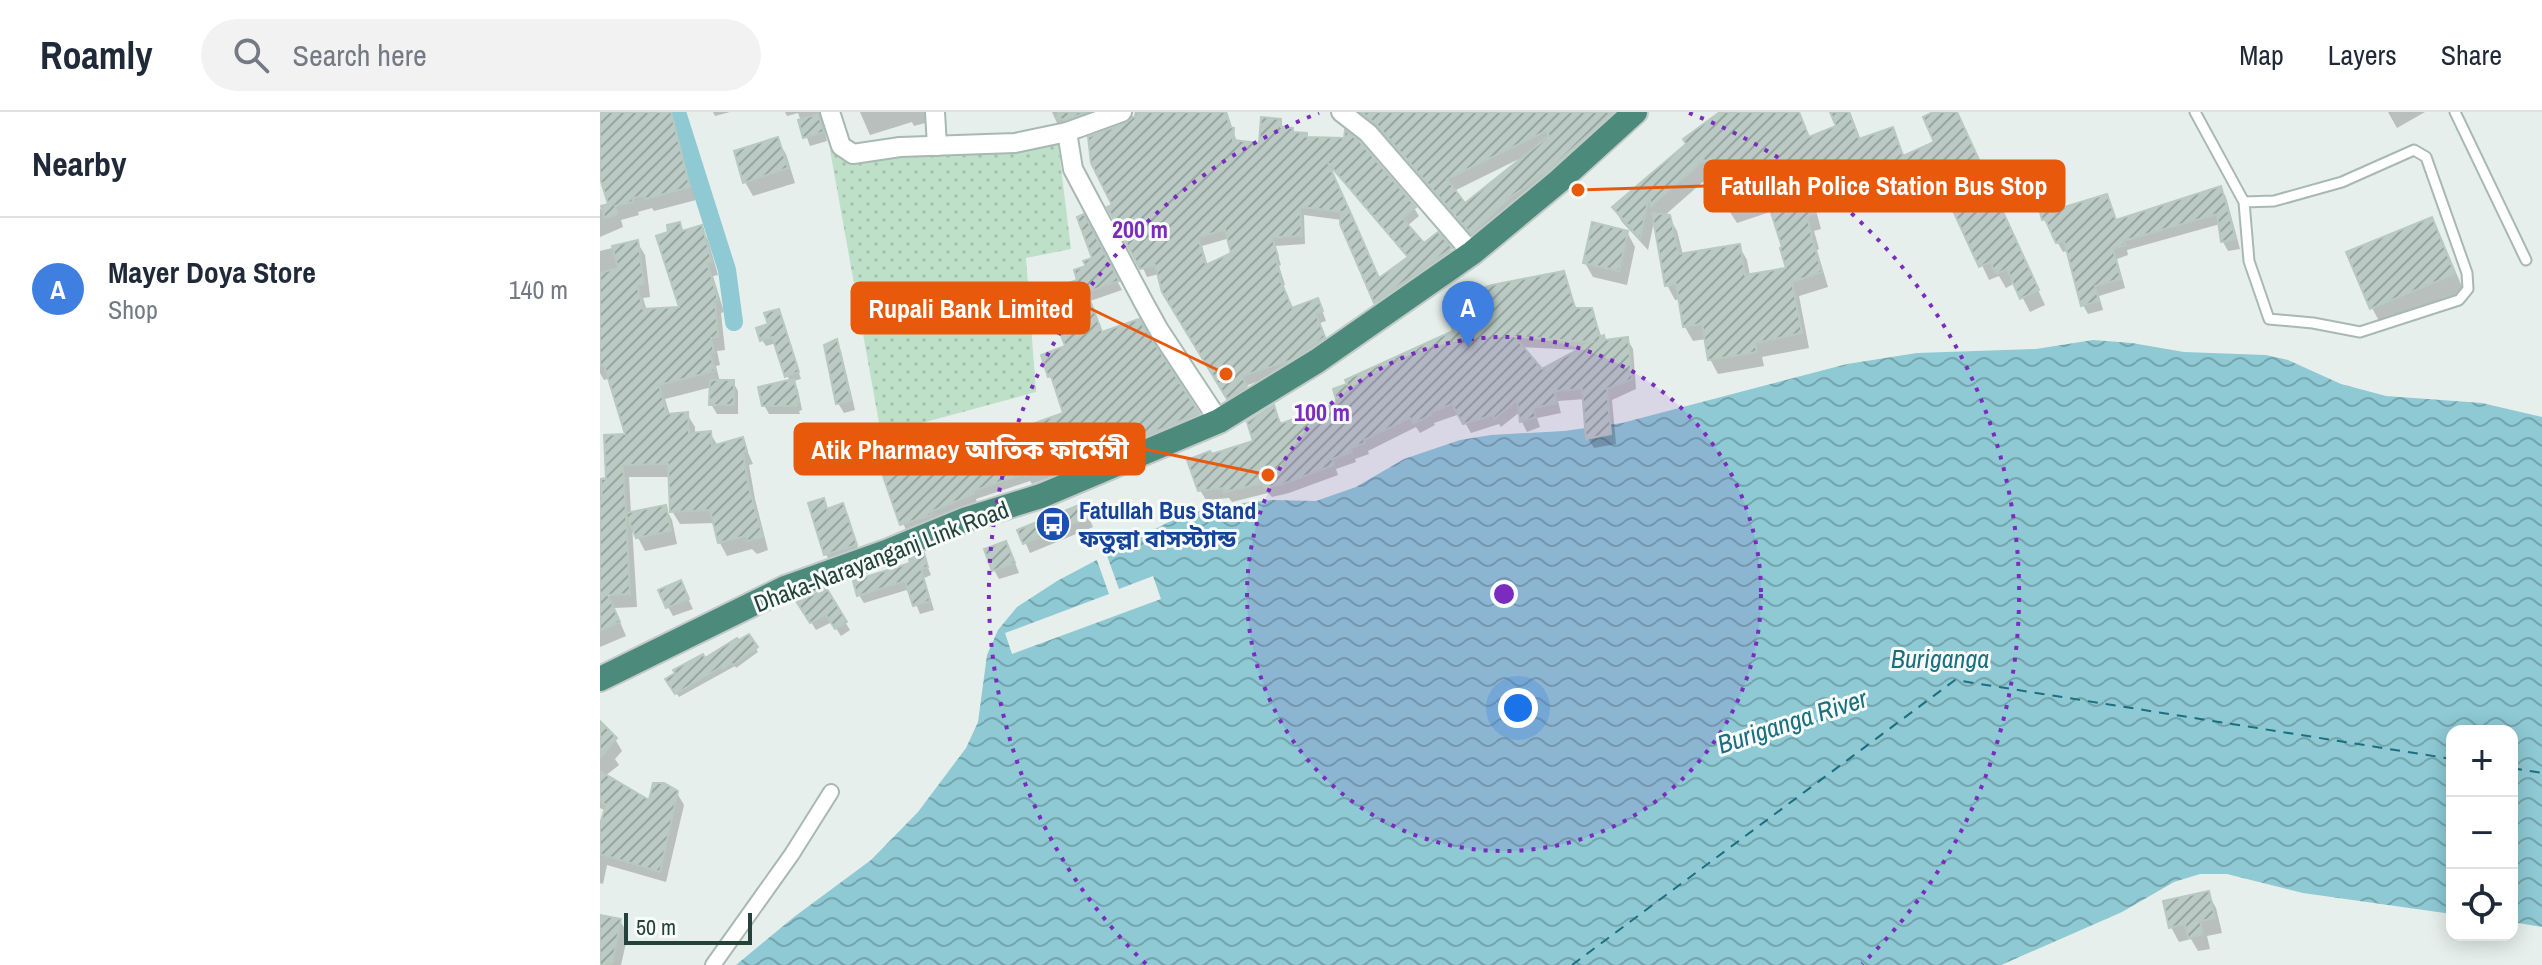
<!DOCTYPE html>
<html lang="en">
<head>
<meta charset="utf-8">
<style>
  body { margin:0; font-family:"Archivo Narrow","Noto Sans Bengali",sans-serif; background:#f2f2f3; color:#1f2937 }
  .controls { position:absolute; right:24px; bottom:24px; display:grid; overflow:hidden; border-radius:16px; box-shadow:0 4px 20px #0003 }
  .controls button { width:72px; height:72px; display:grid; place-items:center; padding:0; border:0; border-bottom:2px solid #e0e1e3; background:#fff; color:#1f2937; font:40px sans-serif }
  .scale { position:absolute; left:24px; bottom:20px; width:128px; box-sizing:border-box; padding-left:8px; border:4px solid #24423a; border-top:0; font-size:22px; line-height:28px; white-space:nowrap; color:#24423a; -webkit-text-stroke:6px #f7fbf9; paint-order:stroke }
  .you { position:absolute; left:918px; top:596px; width:28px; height:28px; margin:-20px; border:6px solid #fff; border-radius:50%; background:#1a73e8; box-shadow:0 0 0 12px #1a73e833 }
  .badge { display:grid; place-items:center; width:52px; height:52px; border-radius:50%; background:#7f5249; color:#fff; font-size:26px; font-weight:700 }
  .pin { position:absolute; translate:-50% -66px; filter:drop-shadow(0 2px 4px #0008) }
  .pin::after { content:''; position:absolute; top:42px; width:28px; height:24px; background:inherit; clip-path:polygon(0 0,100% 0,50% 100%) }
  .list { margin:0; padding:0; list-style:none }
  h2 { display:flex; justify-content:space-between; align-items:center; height:104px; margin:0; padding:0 32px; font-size:34px }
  h2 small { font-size:26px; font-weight:400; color:#747a83 }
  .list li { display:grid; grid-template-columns:52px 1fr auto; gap:24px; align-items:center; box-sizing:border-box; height:144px; padding:0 32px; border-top:2px solid #e0e1e3 }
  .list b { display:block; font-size:30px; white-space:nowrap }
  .list p { margin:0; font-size:26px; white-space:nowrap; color:#747a83 }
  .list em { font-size:26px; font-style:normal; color:#747a83 }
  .icon { flex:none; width:44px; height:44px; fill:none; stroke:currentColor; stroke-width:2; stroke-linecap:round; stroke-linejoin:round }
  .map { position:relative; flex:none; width:1942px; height:853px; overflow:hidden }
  header { display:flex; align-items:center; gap:48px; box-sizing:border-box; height:112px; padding:0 40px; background:#fff; border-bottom:2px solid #e0e1e3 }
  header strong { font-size:38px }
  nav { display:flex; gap:44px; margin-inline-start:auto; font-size:28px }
  .search { width:560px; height:72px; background:#f2f2f3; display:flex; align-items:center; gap:20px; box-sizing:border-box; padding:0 28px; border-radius:44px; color:#747a83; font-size:30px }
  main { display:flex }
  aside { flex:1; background:#fff }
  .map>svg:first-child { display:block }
  .park { fill:url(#park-dots) }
  .water { fill:url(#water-waves) }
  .pier { fill:#e6efeb }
  .shadow { fill:#0003; fill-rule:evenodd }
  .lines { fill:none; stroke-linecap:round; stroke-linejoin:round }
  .canal { stroke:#8ec9d4; stroke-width:18 }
  .ferry { stroke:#1c6f80; stroke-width:2; stroke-dasharray:10 8; stroke-linecap:butt }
  .building { fill:url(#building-hatch); stroke:#b8c9c2; stroke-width:2; fill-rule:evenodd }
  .service-casing { stroke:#a8b8b2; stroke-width:13 }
  .pedestrian-casing { stroke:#a8b8b2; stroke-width:18 }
  .minor-casing { stroke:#a8b8b2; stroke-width:22 }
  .trunk-casing { stroke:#c2cac8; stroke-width:28 }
  .service { stroke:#fff; stroke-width:9 }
  .pedestrian { stroke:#fff; stroke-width:14 }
  .minor { stroke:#fff; stroke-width:18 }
  .trunk { stroke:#4c8a7c; stroke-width:24 }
  .ring { fill:none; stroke:#7b2cbf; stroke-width:4; stroke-dasharray:4 8 }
  .labels { text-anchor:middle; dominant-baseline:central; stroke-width:6; stroke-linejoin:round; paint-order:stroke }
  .transit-label { font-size:24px; font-weight:bold; fill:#164399; stroke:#f7fbf9; text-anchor:start }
  .street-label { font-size:24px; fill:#24423a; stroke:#f7fbf9 }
  .water-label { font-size:26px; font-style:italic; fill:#1c6f80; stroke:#f7fbf9 }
  .centre { fill:#7b2cbf; stroke:#f7fbf9; stroke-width:4 }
  .ring-label { font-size:24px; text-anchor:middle; font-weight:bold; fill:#7b2cbf; stroke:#f7fbf9; stroke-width:6; stroke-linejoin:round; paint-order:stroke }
  .leader { fill:none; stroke:#e8590c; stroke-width:3 }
  .callout-dot { fill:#e8590c; stroke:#f7fbf9; stroke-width:3 }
  .callout { fill:#e8590c; stroke:#e8590c; stroke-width:3 }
  .callout-label { font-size:26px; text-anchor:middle; font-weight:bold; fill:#fff }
</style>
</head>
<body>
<header>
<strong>Roamly</strong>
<div class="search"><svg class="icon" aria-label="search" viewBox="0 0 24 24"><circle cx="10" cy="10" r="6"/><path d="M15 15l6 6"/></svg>Search here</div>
<nav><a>Map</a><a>Layers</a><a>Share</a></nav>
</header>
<main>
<aside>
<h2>Nearby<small></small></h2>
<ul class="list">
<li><span class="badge" style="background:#3f7fe0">A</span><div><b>Mayer Doya Store</b><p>Shop</p></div><em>140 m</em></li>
</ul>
</aside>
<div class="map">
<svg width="1942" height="853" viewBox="0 0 1942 853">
  <defs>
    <pattern id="park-dots" width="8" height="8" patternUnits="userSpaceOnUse" patternTransform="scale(2)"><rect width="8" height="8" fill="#bfe0c8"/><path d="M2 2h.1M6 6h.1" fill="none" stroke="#a4c1ad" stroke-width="1.8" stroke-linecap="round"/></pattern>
    <pattern id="water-waves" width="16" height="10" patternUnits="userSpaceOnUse" patternTransform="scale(2)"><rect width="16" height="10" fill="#8ec9d4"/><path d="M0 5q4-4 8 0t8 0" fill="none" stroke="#74a5ad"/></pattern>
    <pattern id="building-hatch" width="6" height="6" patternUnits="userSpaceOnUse" patternTransform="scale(2)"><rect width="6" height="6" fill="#bbcac4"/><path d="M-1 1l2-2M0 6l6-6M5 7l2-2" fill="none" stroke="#98a6a0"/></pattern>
  </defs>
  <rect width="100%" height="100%" fill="#e6efeb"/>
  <polygon class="park" points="457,23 471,137 426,146 436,280 281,322 230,38"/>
  <polygon class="water" points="1493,228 1532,231 1584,240 1666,243 1688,248 1741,272 1786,284 1882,291 1942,305 1942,815 1912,810 1912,619 1852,619 1852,802 1703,781 1627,762 1600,762 1574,770 1522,800 1401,853 136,853 194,805 271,748 318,700 366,636 378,610 387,543 398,518 417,495 457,469 578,405 623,393 673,388 716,389 756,375 804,347 860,328 891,323 964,319 1022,311 1247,252 1317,241 1436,237"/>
  <polygon class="pier" points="505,438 519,477 553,464 561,487 412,542 405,521 509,482 495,443"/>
  <g class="shadow">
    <polygon points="8,0 73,0 96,88 54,99 52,96 38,100 39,103 21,108 23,115 0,125 0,97 10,93 0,62 0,42"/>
    <polygon points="113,0 130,0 115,4"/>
    <polygon points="185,0 226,0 222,8 227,29 210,34 198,1 187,4"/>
    <polygon points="260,0 336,0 329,10 314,14 312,10 270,23"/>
    <polygon points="452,0 515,0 470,11 457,11"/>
    <path d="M 535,0 L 627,0 L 637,30 L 661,33 L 680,9 L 685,18 L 692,18 L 695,22 L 708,27 L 814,96 L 819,104 L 807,114 L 824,134 L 838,123 L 855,146 L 781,198 L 742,108 L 704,103 L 705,132 L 675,134 L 681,153 L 679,154 L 685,173 L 682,174 L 692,198 L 722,198 L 726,209 L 720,211 L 729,235 L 694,257 L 645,274 L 650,284 L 633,294 L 564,180 L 559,162 L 547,165 L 515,94 ZM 735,58 L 810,147 L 780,168 L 732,60 ZM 630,126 L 634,142 L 608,154 L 602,134 Z"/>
    <path d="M 752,0 L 1032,0 L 879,132 L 786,25 ZM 923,45 L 865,94 L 854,79 Z"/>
    <path d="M 1123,0 L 1185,0 L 1203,14 L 1210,27 L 1238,16 L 1233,0 L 1250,0 L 1261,28 L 1292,17 L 1305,45 L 1337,31 L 1338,0 L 1355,0 L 1445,193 L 1430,200 L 1415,171 L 1406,176 L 1399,164 L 1389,168 L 1339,62 L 1281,84 L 1285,95 L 1273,99 L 1257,66 L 1212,84 L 1221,117 L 1214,119 L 1219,137 L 1217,138 L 1228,175 L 1199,184 L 1209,236 L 1162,245 L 1164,254 L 1118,262 L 1110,247 L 1106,227 L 1093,229 L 1085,215 L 1080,187 L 1075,188 L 1067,173 L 1055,105 L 1048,138 L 1022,110 L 1014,96 ZM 1113,61 L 1120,70 L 1128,97 L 1137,111 L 1173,99 L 1188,157 L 1150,164 L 1147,148 L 1139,134 L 1083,143 L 1077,119 L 1069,105 L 1064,104 Z"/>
    <polygon points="1788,0 1825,0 1797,16"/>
    <polygon points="177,28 186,42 195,71 153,84 145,70"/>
    <polygon points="1446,60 1452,69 1460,98 1506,84 1517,109 1620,76 1626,85 1640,137 1628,139 1623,130 1620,112 1527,138 1528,143 1517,147 1525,176 1499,184 1503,198 1488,202 1483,193 1469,138 1463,140 1444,107"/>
    <polygon points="483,105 522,178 490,189 503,221 538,210 602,310 472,364 469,358 432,372 430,369 376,387 377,391 307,421 286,365 346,348 466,302 450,264 467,236 480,169 494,147"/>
    <polygon points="1831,108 1842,127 1865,182 1783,216 1772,196"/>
    <polygon points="79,112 84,121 101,115 108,128 118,163 113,164 124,200 121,201 125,238 117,239 120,253 116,254 120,270 133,270 138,279 138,302 117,302 111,292 112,275 65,287 70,303 87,302 95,315 95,323 110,321 118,334 142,327 153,352 149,353 155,387 168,438 157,442 152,437 127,444 120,431 115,411 80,412 72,399 71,365 29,365 31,402 65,395 72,408 77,432 45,439 32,414 37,495 14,496 26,524 0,535 0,366 8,365 28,324 10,266 4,268 0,261 0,139 37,130 45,143 50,185 43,186 47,199 82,197 71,122"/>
    <polygon points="1027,120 1035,135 1027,173 993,165 985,151"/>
    <path d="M 963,162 L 977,198 L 991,198 L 1002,226 L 1005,230 L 1027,227 L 1033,237 L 1036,277 L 1012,288 L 1016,332 L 994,336 L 988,326 L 985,287 L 958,289 L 961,301 L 937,306 L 940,315 L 927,320 L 922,310 L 920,300 L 901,315 L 899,312 L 871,321 L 860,302 L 834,311 L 835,313 L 820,321 L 816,315 L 768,339 L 769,342 L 755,347 L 756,350 L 736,357 L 738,363 L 689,381 L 672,385 L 668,381 L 632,390 L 629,386 L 606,388 L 600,378 L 611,344 L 655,331 L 674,295 L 682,313 L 740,292 L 855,220 ZM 920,235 L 981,238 L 942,260 Z"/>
    <polygon points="178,199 201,267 193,269 198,278 202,298 199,299 200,302 169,302 164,293 190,270 176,231 166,234 162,228"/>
    <polygon points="236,230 241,239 255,298 244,301 238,291 227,234"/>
    <polygon points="223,389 228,398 243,394 248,403 260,443 231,452 226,442"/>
    <polygon points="488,403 493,415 430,441 420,419"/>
    <polygon points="411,441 419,461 399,467 394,458"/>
    <polygon points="323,443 331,463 324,466 334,498 320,502 310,477 264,491 259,483 313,452"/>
    <polygon points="226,479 250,518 241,524 232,510 216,518 199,490"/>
    <polygon points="85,480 93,497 73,504 68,495"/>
    <polygon points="148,524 158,540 136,556 135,554 79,585 68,568"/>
    <polygon points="0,616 15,627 22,639 15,647 19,653 5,664 50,691 77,681 84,693 66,770 7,753 3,772 0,771 0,719 6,699 0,696"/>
    <polygon points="1608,781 1616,796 1622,821 1607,824 1610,837 1598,839 1591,827 1579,830 1571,815"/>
    <polygon points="20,809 28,822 21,853 0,853 0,818"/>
  </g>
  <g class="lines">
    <polyline class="canal" points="77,0 127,158 134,210"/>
    <g class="ferry">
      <polyline points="1912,656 1942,661"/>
      <polyline points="972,853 1355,568 1852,647"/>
    </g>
  </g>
  <g class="building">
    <polygon points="0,0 71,0 90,75 45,87 44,84 32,86 33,90 15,94 18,102 5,107 1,94 8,92 0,66"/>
    <polygon points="458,0 487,0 465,8 457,6"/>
    <path d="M 538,0 L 626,0 L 630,15 L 634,16 L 633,28 L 659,31 L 661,5 L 681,7 L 681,15 L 693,16 L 693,20 L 707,21 L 707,25 L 744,26 L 745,18 L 760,30 L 816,95 L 802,106 L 824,131 L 838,120 L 852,136 L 774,191 L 740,112 L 741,100 L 700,95 L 702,124 L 672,125 L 678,144 L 675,145 L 681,164 L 679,165 L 692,196 L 718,186 L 723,199 L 716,202 L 725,225 L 689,249 L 642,264 L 647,274 L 627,287 L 562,180 L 555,153 L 540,157 L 507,95 L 512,93 L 491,51 L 488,25 L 526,11 L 533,5 L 540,5 ZM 728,51 L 808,145 L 779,166 L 751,102 ZM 625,118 L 631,141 L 606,153 L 598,125 Z"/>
    <path d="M 761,0 L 1013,0 L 949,58 L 912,84 L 871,122 L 777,13 ZM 946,19 L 949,24 L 865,91 L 847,67 Z"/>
    <polygon points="1120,0 1199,0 1209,25 1236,14 1230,0 1249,0 1259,27 1293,15 1303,44 1334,30 1323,5 1333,0 1357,0 1439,178 1420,187 1407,157 1396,162 1390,150 1379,155 1330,49 1275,69 1279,80 1263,86 1250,52 1205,69 1215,102 1207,105 1212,123 1211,123 1222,160 1192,170 1202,221 1155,231 1157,240 1108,248 1102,212 1083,215 1076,172 1065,174 1052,101 1070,103 1079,142 1140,132 1145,163 1186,156 1180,136 1182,135 1166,85 1127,97 1116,64 1104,48 1051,94 1049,83 1040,127 1012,95 1086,32 1083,27"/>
    <polygon points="218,2 224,20 203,26 198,8"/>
    <polygon points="178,25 188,56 143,71 134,39"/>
    <polygon points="1447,57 1458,97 1507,82 1516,108 1621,74 1636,127 1621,130 1617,102 1523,129 1525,133 1513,137 1521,167 1495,174 1499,189 1481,194 1464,129 1456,131 1445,107 1442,108 1430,61"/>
    <polygon points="484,102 519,169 487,180 502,220 539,207 599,301 545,324 480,346 481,351 474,354 466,356 464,350 425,364 424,362 373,379 374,382 330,400 331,403 300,413 283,364 343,346 342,342 381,328 382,330 463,301 451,264 448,265 441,243 465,234 445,179 477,168 474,158 486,154 483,149 492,146 477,105"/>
    <polygon points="1832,105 1855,162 1770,197 1746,140"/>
    <polygon points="80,110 82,119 102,113 112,150 107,151 118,187 115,188 118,225 111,226 114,240 110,241 115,259 59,273 67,302 88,300 89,321 111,319 112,334 143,325 147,339 143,340 148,372 163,425 147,429 146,424 118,431 110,398 70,400 68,352 23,353 26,401 66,393 71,419 36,426 26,403 30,482 8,483 20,510 0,519 0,389 2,389 1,367 6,367 4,323 25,322 4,253 0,254 0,161 18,156 12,134 38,128 44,172 37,173 43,197 79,195 56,124 68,120 67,113"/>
    <polygon points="992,110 1028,119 1019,159 983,151"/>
    <path d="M 964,159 L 975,196 L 992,196 L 1000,225 L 1004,223 L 1005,228 L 1028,225 L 1032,267 L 1007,277 L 1011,322 L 986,327 L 982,277 L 954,279 L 957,291 L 933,296 L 936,305 L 920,310 L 917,288 L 894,307 L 893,303 L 863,312 L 852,292 L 830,301 L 831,303 L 813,312 L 810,306 L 764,328 L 765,331 L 751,336 L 752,340 L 732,347 L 734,353 L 683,372 L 664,376 L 663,371 L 624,380 L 623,376 L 598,379 L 587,348 L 610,339 L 612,342 L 653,329 L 647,310 L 674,293 L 680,312 L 737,291 L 733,277 L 747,272 L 745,268 L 853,219 L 843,190 L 892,173 ZM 915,225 L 992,230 L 942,257 Z"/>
    <polygon points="179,197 199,260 185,265 172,225 160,229 156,216 168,212 164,201"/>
    <polygon points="237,227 251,288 236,292 224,233"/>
    <polygon points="194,267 199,290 196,290 197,294 162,294 158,275"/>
    <polygon points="110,268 134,268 134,293 109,293"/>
    <polygon points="224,386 227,397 243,391 257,433 224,443 208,391"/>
    <polygon points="484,391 489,405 423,432 417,418"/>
    <polygon points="406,429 415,451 392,459 384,437"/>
    <polygon points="324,441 328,455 321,457 330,489 313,494 305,469 257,484 253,469 310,451 309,447"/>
    <polygon points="81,468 89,487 66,496 58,478"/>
    <polygon points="227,477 247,510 235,517 226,503 210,511 196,489"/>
    <polygon points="149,522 158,535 133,553 131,551 123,557 121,555 75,582 65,567 75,561 73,558 103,542 105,546 137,526 139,528"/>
    <polygon points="0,609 17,626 0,646"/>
    <polygon points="0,659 49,688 53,671 64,671 78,679 60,760 0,742 0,712 6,693 0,689"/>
    <polygon points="1609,779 1615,806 1600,809 1603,822 1588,826 1585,812 1569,816 1563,789"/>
    <polygon points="0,803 21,807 12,853 0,853"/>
  </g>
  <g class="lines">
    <g class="service-casing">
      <g id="service">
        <polyline points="1595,0 1644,90 1649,149 1669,207 1713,211 1760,220 1859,188 1868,177 1867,161 1826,45 1814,38 1742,70 1674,89 1644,90"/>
        <polyline points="1855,0 1926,148"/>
      </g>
    </g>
    <g class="pedestrian-casing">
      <polyline id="pedestrian" points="113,853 192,742 231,680"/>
    </g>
    <g class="minor-casing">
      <g id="minor">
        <polyline points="230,0 241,34 253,42 300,35 415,31 467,20 473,57 544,191 559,218 619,309"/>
        <polyline points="335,0 337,34"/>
        <polyline points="741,0 768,21 872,141"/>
        <polyline points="467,20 522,0"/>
      </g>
    </g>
    <g class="trunk-casing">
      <polyline id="trunk" points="0,567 185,476 286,440 364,408 441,384 619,309 717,249 872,141 959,69 1035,0"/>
    </g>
    <use href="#service" class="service"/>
    <use href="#pedestrian" class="pedestrian"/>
    <use href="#minor" class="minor"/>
    <use href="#trunk" class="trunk"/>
  </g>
  <circle cx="904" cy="482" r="257" fill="#7b2cbf" fill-opacity=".12"/>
  <g class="ring">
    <circle cx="904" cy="482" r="257"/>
    <path d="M546 852A515 515 0 0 1 719 1M1089 1A515 515 0 0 1 1262 852"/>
  </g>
  <defs>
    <g id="bus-disc" transform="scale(1.8)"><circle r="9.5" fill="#1a4fb4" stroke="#f7fbf9"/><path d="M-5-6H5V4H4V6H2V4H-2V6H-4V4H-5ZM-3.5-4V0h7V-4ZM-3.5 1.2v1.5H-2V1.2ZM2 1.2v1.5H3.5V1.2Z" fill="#fff"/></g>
  </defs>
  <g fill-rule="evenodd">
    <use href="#bus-disc" x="453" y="412"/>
  </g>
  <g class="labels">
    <g class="transit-label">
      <text x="479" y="398">Fatullah Bus Stand<tspan x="479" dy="28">ফতুল্লা বাসস্ট্যান্ড</tspan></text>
    </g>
    <g class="street-label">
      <text transform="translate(281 444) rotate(-21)">Dhaka-Narayanganj Link Road</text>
    </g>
    <g class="water-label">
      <text x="1340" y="546">Buriganga</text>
      <text transform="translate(1192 609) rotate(-18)">Buriganga River</text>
    </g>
  </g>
  <circle cx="904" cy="482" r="12" class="centre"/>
  <g class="ring-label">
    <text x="540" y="126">200 m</text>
    <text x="722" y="309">100 m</text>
  </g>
  <path class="leader" d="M978 78L1105 74M626 262L489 196M668 363L544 337"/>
  <g class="callout-dot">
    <circle cx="978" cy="78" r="8"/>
    <circle cx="626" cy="262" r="8"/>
    <circle cx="668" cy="363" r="8"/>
  </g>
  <g class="callout">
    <rect x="1105" y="49" width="359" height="50" rx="8"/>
    <rect x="252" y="171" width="237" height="50" rx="8"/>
    <rect x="195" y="312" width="349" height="50" rx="8"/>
  </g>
  <g class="callout-label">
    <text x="1284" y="83">Fatullah Police Station Bus Stop</text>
    <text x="371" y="206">Rupali Bank Limited</text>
    <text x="370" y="347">Atik Pharmacy আতিক ফার্মেসী</text>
  </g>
</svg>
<div class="controls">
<button>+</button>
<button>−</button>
<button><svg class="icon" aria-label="locate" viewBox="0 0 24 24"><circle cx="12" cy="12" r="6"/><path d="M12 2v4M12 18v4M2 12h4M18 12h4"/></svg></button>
</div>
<div class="scale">50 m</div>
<div class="you"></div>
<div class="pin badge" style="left:868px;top:235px;background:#3f7fe0">A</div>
</div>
</main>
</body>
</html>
